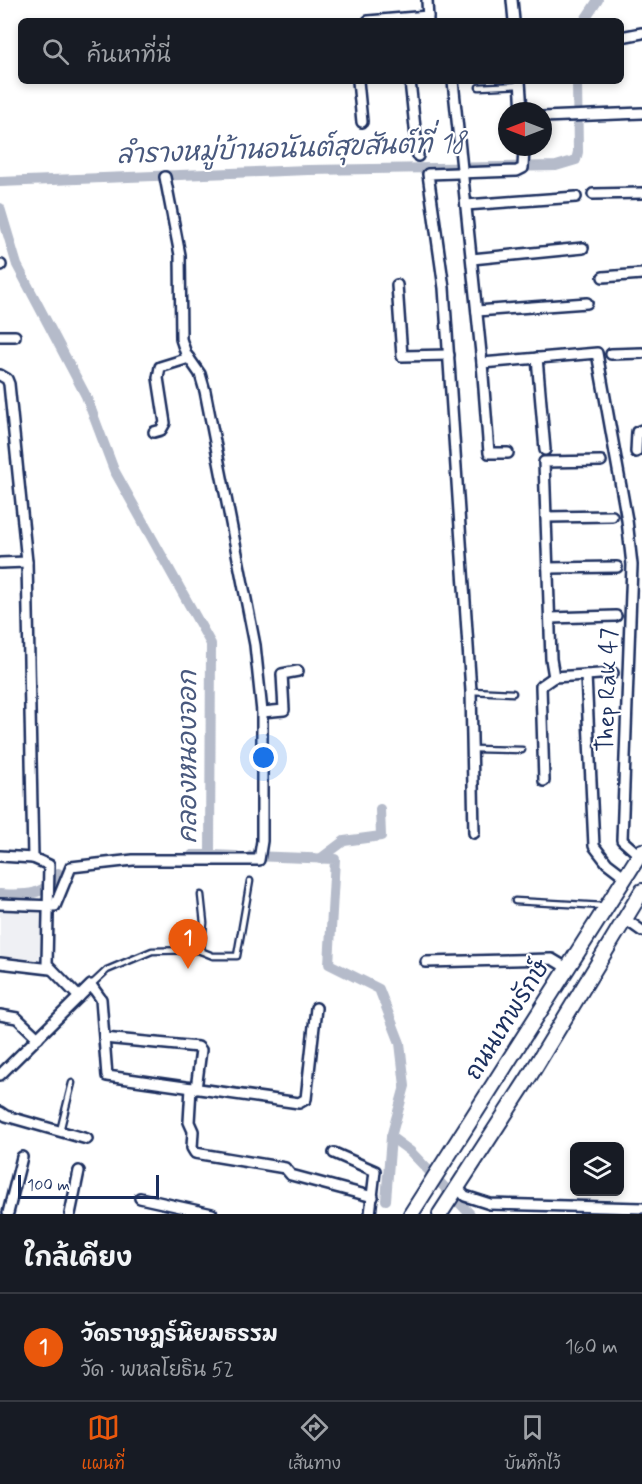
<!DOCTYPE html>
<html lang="th">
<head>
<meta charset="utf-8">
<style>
  body { margin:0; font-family:Mynerve,"Playpen Sans Thai",sans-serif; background:#242831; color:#f1f3f6 }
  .controls { position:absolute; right:18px; bottom:18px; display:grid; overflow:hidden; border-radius:9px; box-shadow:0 3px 9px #0003 }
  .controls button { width:54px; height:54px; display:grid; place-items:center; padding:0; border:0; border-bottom:2px solid #363941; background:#171b24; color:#f1f3f6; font:30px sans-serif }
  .compass { position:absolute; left:498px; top:102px; width:54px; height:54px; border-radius:50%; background:#171b24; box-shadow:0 3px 9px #0003; rotate:270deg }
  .scale { position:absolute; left:18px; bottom:15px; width:141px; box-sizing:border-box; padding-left:6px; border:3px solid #1b2f5e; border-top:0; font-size:16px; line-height:21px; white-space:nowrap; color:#1b2f5e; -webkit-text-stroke:4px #fff; paint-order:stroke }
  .you { position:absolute; left:264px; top:758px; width:21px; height:21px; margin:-15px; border:4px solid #fff; border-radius:50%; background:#1a73e8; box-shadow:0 0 0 9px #1a73e833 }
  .badge { display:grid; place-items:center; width:39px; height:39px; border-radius:50%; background:#ea580c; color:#fff; font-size:20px; font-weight:700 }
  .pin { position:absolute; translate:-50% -50px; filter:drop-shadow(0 2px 3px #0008) }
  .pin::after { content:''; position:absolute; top:32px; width:21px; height:18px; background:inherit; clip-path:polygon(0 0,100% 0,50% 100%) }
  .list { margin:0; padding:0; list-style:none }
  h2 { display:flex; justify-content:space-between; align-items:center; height:78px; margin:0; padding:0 24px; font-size:26px }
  h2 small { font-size:20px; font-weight:400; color:#9ea1a6 }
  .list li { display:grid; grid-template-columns:39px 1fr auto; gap:18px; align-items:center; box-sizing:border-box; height:108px; padding:0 24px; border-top:2px solid #363941 }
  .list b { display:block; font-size:22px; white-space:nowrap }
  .list p { margin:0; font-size:20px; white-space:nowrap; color:#9ea1a6 }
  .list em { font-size:20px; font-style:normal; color:#9ea1a6 }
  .icon { flex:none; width:33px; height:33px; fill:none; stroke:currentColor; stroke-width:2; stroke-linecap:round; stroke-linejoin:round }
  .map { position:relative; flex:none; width:642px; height:1214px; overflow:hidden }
  .search { position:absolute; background:#171b24; box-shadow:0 3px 9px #0003; left:18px; right:18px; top:18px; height:66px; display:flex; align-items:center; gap:15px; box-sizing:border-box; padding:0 21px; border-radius:9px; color:#9ea1a6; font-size:22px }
  .sheet { height:186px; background:#171b24 }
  nav { display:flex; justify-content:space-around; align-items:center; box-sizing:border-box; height:84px; border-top:2px solid #363941; background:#171b24; font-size:16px; color:#9ea1a6 }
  nav a { display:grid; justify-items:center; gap:3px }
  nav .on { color:#ea580c }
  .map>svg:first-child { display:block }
  .built { fill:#eff0f4 }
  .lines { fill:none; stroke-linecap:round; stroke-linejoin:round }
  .canal { stroke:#b5bbca; stroke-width:10 }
  .lane-casing { stroke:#1b2f5e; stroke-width:9 }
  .street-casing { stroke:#1b2f5e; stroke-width:14 }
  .secondary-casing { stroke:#1b2f5e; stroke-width:18 }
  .lane { stroke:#fff; stroke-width:4.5 }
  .street { stroke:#fff; stroke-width:9 }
  .secondary { stroke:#fff; stroke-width:14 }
  .labels { text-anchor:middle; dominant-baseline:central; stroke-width:4.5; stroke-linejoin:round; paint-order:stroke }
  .street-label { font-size:24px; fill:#1b2f5e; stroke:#fff }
  .water-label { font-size:26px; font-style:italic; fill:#49597e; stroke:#fff }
</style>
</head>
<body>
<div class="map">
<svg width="642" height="1214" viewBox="0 0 642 1214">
  <rect width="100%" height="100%" fill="#fff"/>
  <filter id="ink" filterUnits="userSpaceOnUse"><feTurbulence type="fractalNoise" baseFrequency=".0167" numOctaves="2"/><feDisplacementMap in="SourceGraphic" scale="12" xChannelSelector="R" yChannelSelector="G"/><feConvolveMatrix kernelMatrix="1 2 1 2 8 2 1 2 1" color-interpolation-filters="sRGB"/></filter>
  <g filter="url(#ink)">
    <polygon class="built" points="0,910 42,913 41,966 0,960"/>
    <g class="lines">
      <g class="canal">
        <polyline points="584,21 598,0"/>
        <polyline points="0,182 308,170 556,166 576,160 578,152 577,81"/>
        <polyline points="0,208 17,265 86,396 114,470 211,644 210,855 236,856"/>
        <polyline points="192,855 210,855"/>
        <polyline points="251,856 335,859 329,964 379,989 400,1043 405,1086 391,1137 386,1200"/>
        <polyline points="320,859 344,841 381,836 380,809"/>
        <path d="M 0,894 C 24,895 45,897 58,873"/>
        <polyline points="391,1137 410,1151 470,1214"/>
      </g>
      <g class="lane-casing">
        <g id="lane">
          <polyline points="479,87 520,85"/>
          <polyline points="471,691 513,693"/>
          <polyline points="473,749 522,750"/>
          <polyline points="201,895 204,923 201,951"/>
          <polyline points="515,901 604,906"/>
          <polyline points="91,985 107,970 152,951 198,950 213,956 237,956 250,881"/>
          <polyline points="60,1131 72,1083"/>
        </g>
      </g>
      <g class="street-casing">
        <g id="street">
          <polyline points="427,0 428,21"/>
          <polyline points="512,0 514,21"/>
          <polyline points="368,21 428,16"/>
          <polyline points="621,37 642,33"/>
          <polyline points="358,81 362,122"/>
          <polyline points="410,81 418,156"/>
          <polyline points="453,81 482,363 597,353 627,520 632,565 622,840 639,855"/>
          <polyline points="520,81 522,111"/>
          <polyline points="543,117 642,113"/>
          <polyline points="593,194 642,193"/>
          <polyline points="466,205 576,197"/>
          <polyline points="472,259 583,248"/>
          <polyline points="0,265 1,265"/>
          <polyline points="603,277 642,274"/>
          <polyline points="397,285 402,356 449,355"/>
          <polyline points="477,311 587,303"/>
          <polyline points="0,336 15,336"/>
          <polyline points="611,354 642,353"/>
          <polyline points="537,358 545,450"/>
          <polyline points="482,363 489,453 508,453"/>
          <polyline points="0,375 7,379 9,384 27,562 33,858"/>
          <polyline points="154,432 161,430 165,423 158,378 160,367 189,358"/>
          <polyline points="636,452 637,432 642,430"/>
          <polyline points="601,461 544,462 551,659 554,677 586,675 594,846 607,863 624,876"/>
          <polyline points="546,517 612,516"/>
          <polyline points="0,563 27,562"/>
          <polyline points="548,568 617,567"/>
          <polyline points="550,618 616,616"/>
          <polyline points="586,675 613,673"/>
          <polyline points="262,712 284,710 282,674 298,671"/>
          <polyline points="544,781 541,686 554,677"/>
          <polyline points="474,833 471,691 444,288 428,174 517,171 523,168 524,147"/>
          <polyline points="0,856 33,858 49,865 47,964 79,997"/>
          <polyline points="0,904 55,906 71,867 133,860 259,860 262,841 262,712 255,645 205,391 200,374 186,354 181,339 180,255 165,177"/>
          <polyline points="625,919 642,931"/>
          <polyline points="426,962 552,959 567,968"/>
          <polyline points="0,963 50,969"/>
          <polyline points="0,1015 17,1018 38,1038"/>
          <polyline points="104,1038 198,1047 201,1050 196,1089"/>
          <polyline points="0,1075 91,985 101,999 107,1076 299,1103 306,1099 316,1008"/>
          <polyline points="191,1088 189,1122 193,1131 192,1148 195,1153 285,1168 291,1175 373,1197"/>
          <polyline points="0,1112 6,1116 87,1139"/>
          <polyline points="334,1153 375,1171 370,1214"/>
          <polyline points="458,1188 465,1196 490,1204 642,1208"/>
          <polyline points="140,1198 212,1214"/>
          <polyline points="8,1213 22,1157"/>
          <polyline points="70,1214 79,1171"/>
        </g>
      </g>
      <g class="secondary-casing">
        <g id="secondary">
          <polyline points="411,1214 642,851"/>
          <polyline points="440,1214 529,1077 642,891"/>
        </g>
      </g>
      <use href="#lane" class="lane"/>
      <use href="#street" class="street"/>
      <use href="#secondary" class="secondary"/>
    </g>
  </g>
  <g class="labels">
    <g class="street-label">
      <text transform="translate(608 690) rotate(-88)">Thep Rak 47</text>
      <text transform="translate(508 1020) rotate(-58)">ถนนเทพรักษ์</text>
    </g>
    <g class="water-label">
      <text transform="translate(291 150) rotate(-2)">ลำรางหมู่บ้านอนันต์สุขสันต์ที่ 18</text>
      <text transform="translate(189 757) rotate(-90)">คลองหนองจอก</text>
    </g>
  </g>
</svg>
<div class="controls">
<button><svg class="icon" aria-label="layers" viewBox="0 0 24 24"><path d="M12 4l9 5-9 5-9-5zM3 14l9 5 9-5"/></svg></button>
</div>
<svg class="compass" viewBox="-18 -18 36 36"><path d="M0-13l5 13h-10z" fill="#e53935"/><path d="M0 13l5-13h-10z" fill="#9ea1a6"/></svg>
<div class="scale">100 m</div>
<div class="you"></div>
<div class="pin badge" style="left:188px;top:969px">1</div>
<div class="search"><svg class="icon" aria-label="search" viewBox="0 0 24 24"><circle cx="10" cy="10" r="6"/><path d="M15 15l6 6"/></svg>ค้นหาที่นี่</div>
</div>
<section class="sheet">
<h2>ใกล้เคียง<small></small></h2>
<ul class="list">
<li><span class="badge">1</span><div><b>วัดราษฎร์นิยมธรรม</b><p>วัด · พหลโยธิน 52</p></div><em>160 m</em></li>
</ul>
</section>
<nav>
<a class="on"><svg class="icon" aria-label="map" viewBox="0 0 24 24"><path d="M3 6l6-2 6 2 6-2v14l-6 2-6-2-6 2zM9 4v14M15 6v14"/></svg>แผนที่</a>
<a><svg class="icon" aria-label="directions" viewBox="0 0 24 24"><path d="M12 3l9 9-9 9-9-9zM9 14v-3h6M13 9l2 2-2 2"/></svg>เส้นทาง</a>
<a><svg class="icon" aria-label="saved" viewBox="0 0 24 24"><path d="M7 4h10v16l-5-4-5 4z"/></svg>บันทึกไว้</a>
</nav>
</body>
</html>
